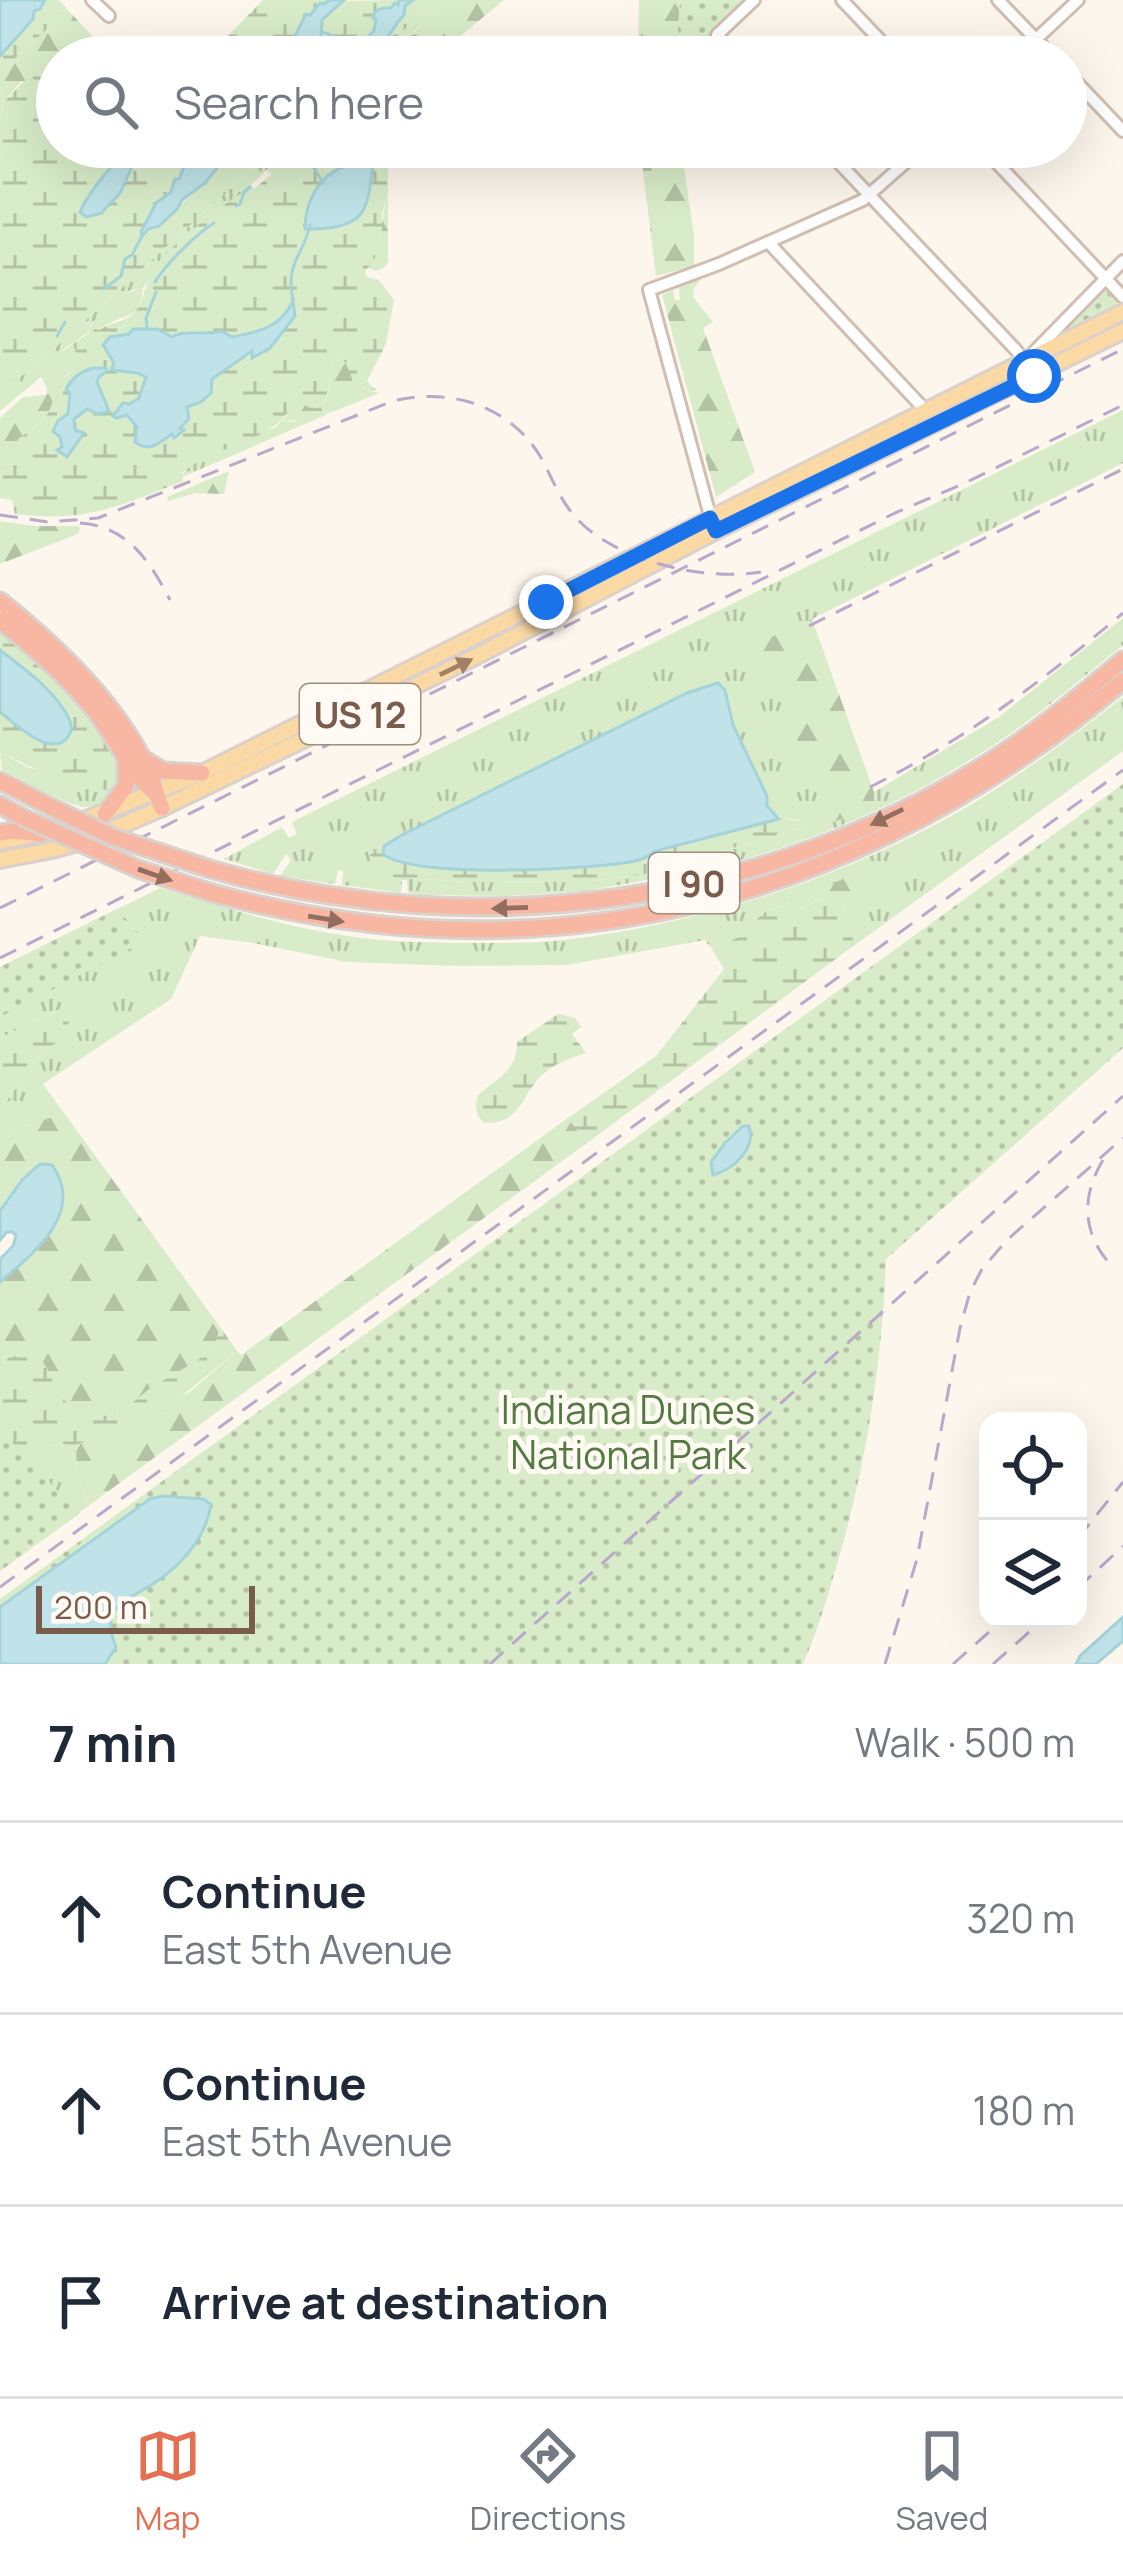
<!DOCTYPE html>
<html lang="en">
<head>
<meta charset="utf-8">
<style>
  body { margin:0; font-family:Manrope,sans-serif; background:#f6f6f7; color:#1f2937 }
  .controls { position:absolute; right:36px; bottom:36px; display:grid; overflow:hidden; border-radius:24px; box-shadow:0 12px 48px #0002 }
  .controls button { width:108px; height:108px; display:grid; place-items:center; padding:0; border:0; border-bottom:3px solid #e0e1e3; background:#fff; color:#1f2937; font:60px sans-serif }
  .scale { position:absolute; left:36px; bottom:30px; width:219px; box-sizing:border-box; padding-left:12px; border:6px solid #7a5c4d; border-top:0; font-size:33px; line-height:42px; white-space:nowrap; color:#7a5c4d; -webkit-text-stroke:9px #fffaf3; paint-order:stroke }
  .stop { position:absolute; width:36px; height:36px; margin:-27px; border:9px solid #1a73e8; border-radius:50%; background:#fff }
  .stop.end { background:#1a73e8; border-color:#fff; box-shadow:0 3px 12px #0008 }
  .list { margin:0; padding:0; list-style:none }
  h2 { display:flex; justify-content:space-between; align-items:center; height:156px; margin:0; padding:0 48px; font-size:51px }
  h2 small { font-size:39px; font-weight:400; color:#747a83 }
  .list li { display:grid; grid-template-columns:78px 1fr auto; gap:36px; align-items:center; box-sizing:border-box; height:192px; padding:0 48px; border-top:3px solid #e0e1e3 }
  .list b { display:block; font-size:45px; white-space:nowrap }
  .list p { margin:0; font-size:39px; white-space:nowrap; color:#747a83 }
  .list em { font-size:39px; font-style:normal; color:#747a83 }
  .icon { flex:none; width:66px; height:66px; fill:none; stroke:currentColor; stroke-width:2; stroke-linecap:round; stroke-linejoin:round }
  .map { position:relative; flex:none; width:1123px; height:1664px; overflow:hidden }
  .search { position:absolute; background:#fff; box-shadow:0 12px 48px #0002; left:36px; right:36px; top:36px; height:132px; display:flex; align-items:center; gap:30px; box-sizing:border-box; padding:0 42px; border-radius:66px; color:#747a83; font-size:45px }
  .sheet { height:732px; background:#fff }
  nav { display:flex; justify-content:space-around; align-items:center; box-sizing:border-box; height:168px; border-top:3px solid #e0e1e3; background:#fff; font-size:33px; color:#747a83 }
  nav a { display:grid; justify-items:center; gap:6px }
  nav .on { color:#e76f51 }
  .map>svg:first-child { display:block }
  .grass { fill:url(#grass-tufts); fill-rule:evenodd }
  .forest { fill:url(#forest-firs) }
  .wetland { fill:url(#wetland-marsh); fill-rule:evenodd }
  .park { fill:url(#park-dots) }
  .water { fill:#bfe3e8; stroke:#a5d3da; stroke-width:3 }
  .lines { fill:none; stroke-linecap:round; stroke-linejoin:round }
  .stream { stroke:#a5d3da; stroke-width:3 }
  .minor-casing { stroke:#d1beb0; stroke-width:16 }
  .major-casing { stroke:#dad1cd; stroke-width:20 }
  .highway-casing { stroke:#dad1cd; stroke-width:21 }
  .minor { stroke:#fff; stroke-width:10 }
  .major { stroke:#fbd9a5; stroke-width:14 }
  .highway { stroke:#f7b7a3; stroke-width:15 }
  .rail { stroke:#b9a8c9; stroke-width:3; stroke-dasharray:18 12; stroke-linecap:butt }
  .highway-bridge-casing { stroke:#dad1cd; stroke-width:21; stroke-linecap:butt }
  .highway-bridge { stroke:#f7b7a3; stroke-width:15 }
  .oneway { fill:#a18267 }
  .oneway2 { fill:#936e5e }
  .route { stroke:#1a73e8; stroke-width:15 }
  .labels { text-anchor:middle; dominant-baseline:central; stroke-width:10; stroke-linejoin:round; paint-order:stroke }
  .shield { fill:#fffaf3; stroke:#a28b7f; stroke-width:3 }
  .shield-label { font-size:36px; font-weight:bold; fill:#7a5c4d }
  .park-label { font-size:39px; fill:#537a41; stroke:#fffaf3 }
</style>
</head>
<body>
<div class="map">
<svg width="1123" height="1664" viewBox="0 0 1123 1664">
  <defs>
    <pattern id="grass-tufts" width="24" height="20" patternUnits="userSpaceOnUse" patternTransform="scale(3)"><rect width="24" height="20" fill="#d8ecc9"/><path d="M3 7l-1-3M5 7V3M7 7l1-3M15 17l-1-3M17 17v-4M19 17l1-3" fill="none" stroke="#b4c2a5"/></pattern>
    <pattern id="forest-firs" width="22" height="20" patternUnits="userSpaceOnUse" patternTransform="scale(3)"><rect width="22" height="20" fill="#d8ecc9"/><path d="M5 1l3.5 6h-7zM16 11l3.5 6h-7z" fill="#b4c2a5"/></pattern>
    <pattern id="wetland-marsh" width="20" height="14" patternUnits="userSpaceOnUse" patternTransform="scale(3)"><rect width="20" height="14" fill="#d8ecc9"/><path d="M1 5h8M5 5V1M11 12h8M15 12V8" fill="none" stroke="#b4c2a5"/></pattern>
    <pattern id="park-dots" width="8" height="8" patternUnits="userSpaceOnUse" patternTransform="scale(3)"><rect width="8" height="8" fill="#d8ecc9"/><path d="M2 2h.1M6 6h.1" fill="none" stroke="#b4c2a5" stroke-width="1.8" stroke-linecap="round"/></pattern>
  </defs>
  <rect width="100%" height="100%" fill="#fdf6ec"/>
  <g class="grass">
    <path d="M 436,0 L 447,0 C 427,17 408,37 391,57 L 375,57 Z"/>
    <polygon points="276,147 290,147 241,195 220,208 161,260 143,288 131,290 91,324 87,333 63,350 42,376 0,411 0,389 4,390 45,357"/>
    <path d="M 1123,410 L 1123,463 L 812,619 L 761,642 L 828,823 L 873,802 L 874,792 L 999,717 L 1123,618 L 1123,645 C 1082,678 1042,713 998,742 C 905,804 801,849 691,872 L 690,864 L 680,865 L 680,874 L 586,891 L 508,896 L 419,895 L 408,893 L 407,880 L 402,880 L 401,893 L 342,885 L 343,871 L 338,870 L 335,884 L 280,876 L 291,860 L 286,854 L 273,874 L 224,859 L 282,827 L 289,838 L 297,834 L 292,822 ZM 725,690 L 733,725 L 767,796 L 767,806 L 776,816 L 799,820 L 803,825 L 799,829 L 698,858 L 689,858 L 662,872 L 590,881 L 471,882 L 389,877 L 380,871 L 370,855 L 380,845 L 384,846 L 687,693 Z"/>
    <path d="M 318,413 L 328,414 L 180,478 C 195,452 248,438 276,427 L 282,420 L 294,422 Z"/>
    <path d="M 1123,697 L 1123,751 L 852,947 L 851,929 L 861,922 L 823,888 L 824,897 L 799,910 L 788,903 L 763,913 L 741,936 L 712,949 L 705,940 L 567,965 L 458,966 L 347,962 L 253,943 L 200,936 L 171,999 L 43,1084 L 64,1113 L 17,1129 L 0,1140 L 0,1110 L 34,1062 L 62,1037 L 66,1006 L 0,1038 L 0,967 L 160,888 C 223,907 287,928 354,937 C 386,942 421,942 454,943 C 490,943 527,944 563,940 C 699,924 832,882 951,816 C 1012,782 1068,740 1123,697 Z"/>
    <path d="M 0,752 L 27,767 L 113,792 C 106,799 98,806 87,807 C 68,807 21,779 2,770 Z"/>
    <polygon points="57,1444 76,1445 77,1474 88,1506 0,1571 29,1461 39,1448"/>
  </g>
  <g class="forest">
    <polygon points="447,0 504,0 435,57 419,57 428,47 429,23 422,24 422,22"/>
    <polygon points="639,0 680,0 678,30 681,57 638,57"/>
    <polygon points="68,10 112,57 57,57 57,112 49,105 49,89 21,81 4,102 0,118 0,72"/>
    <polygon points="640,147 681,147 694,236 694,266 656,276"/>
    <path d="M 388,195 L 388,262 L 384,268 L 376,271 L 368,268 C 383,247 380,219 388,195 Z"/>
    <polygon points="702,277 694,288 693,297 713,322 703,328 755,472 716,497 662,295 673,290 675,300 680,300 679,288"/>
    <path d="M 143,288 C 139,320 130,312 108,324 C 89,334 108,329 87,333 C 95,316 123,291 143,288 Z"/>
    <path d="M 73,344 L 80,360 L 78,368 L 64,377 L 54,391 C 57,415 32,429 16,443 L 14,458 L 10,464 L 0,466 L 0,418 L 23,397 L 46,395 L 47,388 L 39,373 L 51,360 Z"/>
    <path d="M 335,355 C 349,361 351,374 355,387 L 379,393 C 354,403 308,425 282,420 L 287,416 L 284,401 L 290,394 L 299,393 L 324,402 C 334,383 325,375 335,355 Z"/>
    <polygon points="229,471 224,494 196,493 168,501 167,497"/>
    <polygon points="0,521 34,526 78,526 80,529 78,534 0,564"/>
    <polygon points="812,619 874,792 874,802 854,814 828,824 760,642"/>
    <polygon points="852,875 863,888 871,889 876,897 861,922 851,929 845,908 836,897 824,897 823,888"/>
    <polygon points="64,1113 220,1327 216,1343 198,1360 120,1413 90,1418 72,1409 56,1391 48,1370 8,1358 0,1371 0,1282 37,1249 22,1180 0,1211 0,1140 17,1129"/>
    <polygon points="568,1118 587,1143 88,1506 77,1474 76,1445 99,1436 119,1434 191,1391 237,1351 241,1355"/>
  </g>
  <g class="wetland">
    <polygon points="45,0 59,0 68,10 0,72 0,57"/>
    <polygon points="263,0 329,0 309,15 292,42 288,45 277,44 280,49 278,57 211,57 212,52"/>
    <polygon points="399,0 398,5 394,4 377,18 374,30 354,48 351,57 309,57 320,40 321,20 340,1"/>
    <path d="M 413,0 L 436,0 L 375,57 L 368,57 C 382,45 390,28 404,15 L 405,6 Z"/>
    <polygon points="429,23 435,29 434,36 419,57 406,57 408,52 402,47 396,51 422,24"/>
    <path d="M 32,73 L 39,74 C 47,85 49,92 49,105 L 57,112 L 57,147 L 134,147 L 127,157 L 117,161 L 84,201 L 107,205 C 132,188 122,165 151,150 L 150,147 L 209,147 L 195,157 L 141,232 C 172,219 214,173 236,147 L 276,147 L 45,357 L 3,391 L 0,389 L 0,118 L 4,102 Z"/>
    <path d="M 290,147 L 357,147 L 345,156 C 342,173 330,174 319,186 C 310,196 307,209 304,223 C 367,240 373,198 374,147 L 388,147 L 388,195 L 382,213 L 382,228 L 375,258 L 365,272 L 367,277 L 379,280 L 394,300 L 386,344 L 367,381 L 376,390 L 359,392 C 348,380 353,362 335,355 C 326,373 334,391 319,408 C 306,409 302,405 298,393 L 290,394 L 285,401 L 290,408 C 275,440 210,448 182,473 L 183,481 C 121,506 84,523 15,514 L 12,500 L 0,498 L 0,466 L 10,464 C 13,457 13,450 16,443 C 19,436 25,435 32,430 C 47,421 55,403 54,386 C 73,369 84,371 73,344 L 95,329 L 99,330 C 109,323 123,322 132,315 C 144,306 145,279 156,265 C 173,244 199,224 220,208 C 230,200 241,195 250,185 L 254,189 L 272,174 L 267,171 L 279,156 L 281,162 L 290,158 L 286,150 ZM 292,303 L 282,335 L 252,356 L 252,350 L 212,379 L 210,394 L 187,407 L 180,429 L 172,433 L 137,427 L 127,415 L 116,418 L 139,398 L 146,377 L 112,369 L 114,363 L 103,345 L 110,337 L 129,334 L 133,329 C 149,328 158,330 172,338 C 184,329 205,336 220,331 L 231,337 C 258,332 278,328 292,303 ZM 93,368 L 101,369 L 97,382 L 105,397 L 104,404 L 87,409 L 74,419 L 75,430 L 67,456 L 58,450 L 63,448 L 58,421 L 68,414 L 70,382 L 82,371 Z"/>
    <path d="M 0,632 C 41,666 103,723 120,775 L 113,792 L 47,775 L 0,752 L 0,712 L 46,744 L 41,682 L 0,650 Z"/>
    <polygon points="776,816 804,822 799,829 698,858 689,858 662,872 590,881 471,882 389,877 378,873 380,871 370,855 380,845 384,846 383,854 643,859 655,851 778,819"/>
    <path d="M 824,897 L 836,897 C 847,910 856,929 852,947 L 587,1143 L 568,1118 L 656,1056 L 724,969 L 712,949 L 741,936 L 763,913 L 789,903 L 800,910 Z"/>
    <polygon points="66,1006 70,1020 62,1037 34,1062 0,1110 0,1038"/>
    <path d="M 558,1014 L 575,1018 L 581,1027 L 572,1034 L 586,1053 C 571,1058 555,1063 542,1075 C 520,1096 522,1124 484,1123 C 475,1115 475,1106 478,1095 C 497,1078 517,1072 517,1042 Z"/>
    <polygon points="220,1327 237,1351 151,1421 119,1435 99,1436 76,1445 57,1444 40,1448 0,1505 0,1371 8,1358 36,1352 48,1370 57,1391 72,1409 91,1418 120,1413 149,1389 198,1360 216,1343"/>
  </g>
  <g class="park">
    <polygon points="680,0 749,0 688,57 681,57 678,30"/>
    <polygon points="1102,289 1106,289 1118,301 1117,307 1060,335"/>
    <path d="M 1123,784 L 1123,1048 L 886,1259 C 882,1365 866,1467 836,1568 C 826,1601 817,1633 803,1664 L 0,1664 L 0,1599 Z"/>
    <polygon points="117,909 145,941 0,1017 0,967"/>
    <polygon points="0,1429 79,1514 0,1571"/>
  </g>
  <g class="water">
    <polygon points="0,0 45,0 40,9 34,11 33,19 0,56"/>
    <polygon points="329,0 344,0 322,20 321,40 309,57 278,57 280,48 277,44 270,43 284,40 288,44 292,42 306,14 310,15 320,3 324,4"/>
    <path d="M 399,0 L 413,0 L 405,6 L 404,15 C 393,26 394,30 386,39 C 381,46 375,48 372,57 L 351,57 L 354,50 L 352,46 L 358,46 L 374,31 L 376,19 L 373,18 C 374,8 383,8 391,8 L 395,3 L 398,5 Z"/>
    <path d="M 134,147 L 149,147 L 150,156 L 145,159 L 140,156 C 129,167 128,178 121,191 C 116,200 108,203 102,213 L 86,217 L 80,212 C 84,200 108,168 119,160 C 124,156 130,153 134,147 Z"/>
    <polygon points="209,147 236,147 235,154 221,163 206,182 182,200 177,209 159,226 148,229 142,236 141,232 156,203 171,192 175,179 179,179 184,167"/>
    <path d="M 357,147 L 374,147 L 375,152 C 366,209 373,229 305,229 C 305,203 318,176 343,167 L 345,156 Z"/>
    <path d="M 293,301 L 295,316 L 270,348 L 252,358 L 252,351 L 212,379 L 211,393 L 201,402 L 187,407 L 189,419 L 180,428 L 184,430 L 174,438 L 172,434 C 159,443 150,453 135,442 L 137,427 L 127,415 L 116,418 L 113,416 L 123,403 L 130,404 L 139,398 L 146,377 L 137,373 L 111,370 L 114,363 L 103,345 L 110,337 L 129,334 L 133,329 L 157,329 L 172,337 C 184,329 205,336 221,331 L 232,337 C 259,332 280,328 293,301 Z"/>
    <path d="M 93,368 L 106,368 L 107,371 L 99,377 L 97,382 L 109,411 L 98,414 L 87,409 L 74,419 L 75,430 L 84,433 L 67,457 L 57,450 L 62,447 L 60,437 L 53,431 L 58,421 L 68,414 L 70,394 L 66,389 C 72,378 82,371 93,368 Z"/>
    <path d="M 0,650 C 23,668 56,691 69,719 C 72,725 72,732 67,738 C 49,758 15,723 0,712 Z"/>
    <path d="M 718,683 L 725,690 L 733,725 L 767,796 L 767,806 L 779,819 L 655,851 C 649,856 646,858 639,860 C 599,870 411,879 383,854 L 384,846 L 402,835 L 687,693 Z"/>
    <path d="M 743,1126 L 749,1126 C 756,1149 734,1169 713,1175 L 711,1162 L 725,1143 Z"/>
    <path d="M 40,1164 L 52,1165 C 86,1212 34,1253 0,1282 L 0,1259 L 13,1246 L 16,1236 L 13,1232 L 7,1232 L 0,1240 L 0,1211 L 22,1180 Z"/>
    <path d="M 163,1496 L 203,1499 L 211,1504 C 206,1537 183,1563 156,1582 C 129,1600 98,1605 116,1647 L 105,1664 L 0,1664 L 0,1607 L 150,1499 Z"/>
    <polygon points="1123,1617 1123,1641 1096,1664 1076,1664 1080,1656"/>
  </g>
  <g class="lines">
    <g class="stream">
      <path d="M 321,32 C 334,34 342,42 354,47"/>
      <polyline points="408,48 412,46 413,38"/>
      <polyline points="291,158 311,163 323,183"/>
      <polyline points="236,206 240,204 244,192 250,187"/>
      <path d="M 155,282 C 166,264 195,235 214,223"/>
      <polyline points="104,289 121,276 125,259 132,255 142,236"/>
      <path d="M 293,300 C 285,262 303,257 310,225"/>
      <polyline points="147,327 146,318 156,292"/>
      <polyline points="57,336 65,322"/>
    </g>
    <g class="minor-casing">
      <g id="minor">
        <polyline points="92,0 109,16"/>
        <polyline points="842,0 896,57"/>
        <polyline points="998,0 1053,57"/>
        <polyline points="738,57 717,35 754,0"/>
        <polyline points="1017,57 1078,0"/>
        <polyline points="1066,71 1123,131"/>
        <polyline points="824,147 1015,349 1030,367"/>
        <polyline points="982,147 1123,297"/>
        <polyline points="768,242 925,410"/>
        <polyline points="1032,354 1123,261"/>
        <polyline points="712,523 649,290 719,264 863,200 923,147"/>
      </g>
    </g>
    <g class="major-casing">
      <g id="major">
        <polyline points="0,842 64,828 202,773 1123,312"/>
        <polyline points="0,860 52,850 88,840 162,808 477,656 716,531 1123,331"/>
      </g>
    </g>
    <g class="highway-casing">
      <g id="highway">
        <path d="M 0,601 C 58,648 117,703 149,772 C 155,784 156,796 162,808"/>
        <path d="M 0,620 C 34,648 67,676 95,711 C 116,737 129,772 155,793"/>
        <polyline points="143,759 163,771 202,773"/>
        <polyline points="0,781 53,808"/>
        <polyline points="0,805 22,817"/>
        <polyline points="105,814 126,786 126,759"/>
        <polyline points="0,833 13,831 41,834"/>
        <path d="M 210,869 C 476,945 767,907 1000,755 C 1043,727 1083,693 1123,660"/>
        <path d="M 212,893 C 549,984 857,903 1123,681"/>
      </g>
    </g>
    <use href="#minor" class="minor"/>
    <use href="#major" class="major"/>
    <use href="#highway" class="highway"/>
    <g class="rail">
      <path d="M 0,515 L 48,522 L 98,518 L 393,401 C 449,387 509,405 540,456 C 551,475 558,496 572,513 C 609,560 704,582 761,572"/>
      <path d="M 80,523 C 127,526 150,561 170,600"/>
      <polyline points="809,626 1123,469"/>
      <path d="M 870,787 C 966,739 1041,682 1123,613"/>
      <polyline points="0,908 1123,349"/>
      <polyline points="0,958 895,513 965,483 1123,405"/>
      <path d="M 1103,1160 C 1081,1196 1082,1234 1111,1265"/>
      <polyline points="1078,1538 1123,1482"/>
      <polyline points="0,1587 1123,770"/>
      <polyline points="1078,1588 1123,1546"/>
      <polyline points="490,1664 1123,1096"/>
      <polyline points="885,1664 917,1559 960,1328 970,1292 982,1269 1007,1240 1123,1138"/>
      <polyline points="953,1664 1004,1619"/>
      <polyline points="993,1664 1044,1619"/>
    </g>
    <g class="highway-bridge-casing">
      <g id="highway-bridge">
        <polyline points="53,808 113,837 210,869"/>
        <polyline points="22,817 138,869 212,893"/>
      </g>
    </g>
    <use href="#highway-bridge" class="highway-bridge"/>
  </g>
  <defs><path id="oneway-solid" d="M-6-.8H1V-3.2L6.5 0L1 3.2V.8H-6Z" transform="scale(3)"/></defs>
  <use class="oneway" href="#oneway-solid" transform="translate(456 667) rotate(-26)"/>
  <g class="oneway2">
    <use href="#oneway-solid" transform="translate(887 817) rotate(154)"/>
    <use href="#oneway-solid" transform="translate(155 875) rotate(19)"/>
    <use href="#oneway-solid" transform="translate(510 908) rotate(178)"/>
    <use href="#oneway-solid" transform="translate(326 919) rotate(9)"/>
  </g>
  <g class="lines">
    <polyline class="route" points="546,602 710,518 716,531 1034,376"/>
  </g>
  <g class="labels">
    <g class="shield">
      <rect x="300" y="684" width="120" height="60" rx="9"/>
      <rect x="649" y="853" width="90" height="60" rx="9"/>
    </g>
    <g class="shield-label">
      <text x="360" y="714">US 12</text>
      <text x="694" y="883">I 90</text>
    </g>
    <g class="park-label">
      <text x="628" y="1409">Indiana Dunes<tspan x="628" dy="45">National Park</tspan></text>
    </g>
  </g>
</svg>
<div class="controls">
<button><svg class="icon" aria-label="locate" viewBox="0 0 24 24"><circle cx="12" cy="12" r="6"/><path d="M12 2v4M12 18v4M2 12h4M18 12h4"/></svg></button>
<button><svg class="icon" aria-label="layers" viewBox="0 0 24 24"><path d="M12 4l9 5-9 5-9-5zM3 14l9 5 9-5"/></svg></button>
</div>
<div class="scale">200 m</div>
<div class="stop" style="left:1034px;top:376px"></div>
<div class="stop end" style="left:546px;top:602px"></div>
<div class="search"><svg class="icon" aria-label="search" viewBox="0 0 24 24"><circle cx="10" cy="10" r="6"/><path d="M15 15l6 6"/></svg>Search here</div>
</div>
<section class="sheet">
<h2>7 min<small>Walk · 500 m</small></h2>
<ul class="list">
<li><svg class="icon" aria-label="ahead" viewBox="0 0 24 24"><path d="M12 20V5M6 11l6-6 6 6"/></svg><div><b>Continue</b><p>East 5th Avenue</p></div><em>320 m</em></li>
<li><svg class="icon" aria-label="ahead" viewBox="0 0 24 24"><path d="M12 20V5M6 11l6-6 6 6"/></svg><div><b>Continue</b><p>East 5th Avenue</p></div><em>180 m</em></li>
<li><svg class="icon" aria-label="arrive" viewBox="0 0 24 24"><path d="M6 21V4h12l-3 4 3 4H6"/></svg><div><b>Arrive at destination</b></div></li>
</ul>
</section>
<nav>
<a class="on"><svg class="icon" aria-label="map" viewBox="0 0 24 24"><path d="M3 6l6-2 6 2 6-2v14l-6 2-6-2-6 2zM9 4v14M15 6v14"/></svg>Map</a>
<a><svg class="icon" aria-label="directions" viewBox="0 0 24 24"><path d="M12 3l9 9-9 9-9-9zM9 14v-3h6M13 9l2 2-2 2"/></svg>Directions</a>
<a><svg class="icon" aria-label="saved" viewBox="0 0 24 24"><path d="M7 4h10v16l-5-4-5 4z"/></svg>Saved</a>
</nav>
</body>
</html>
